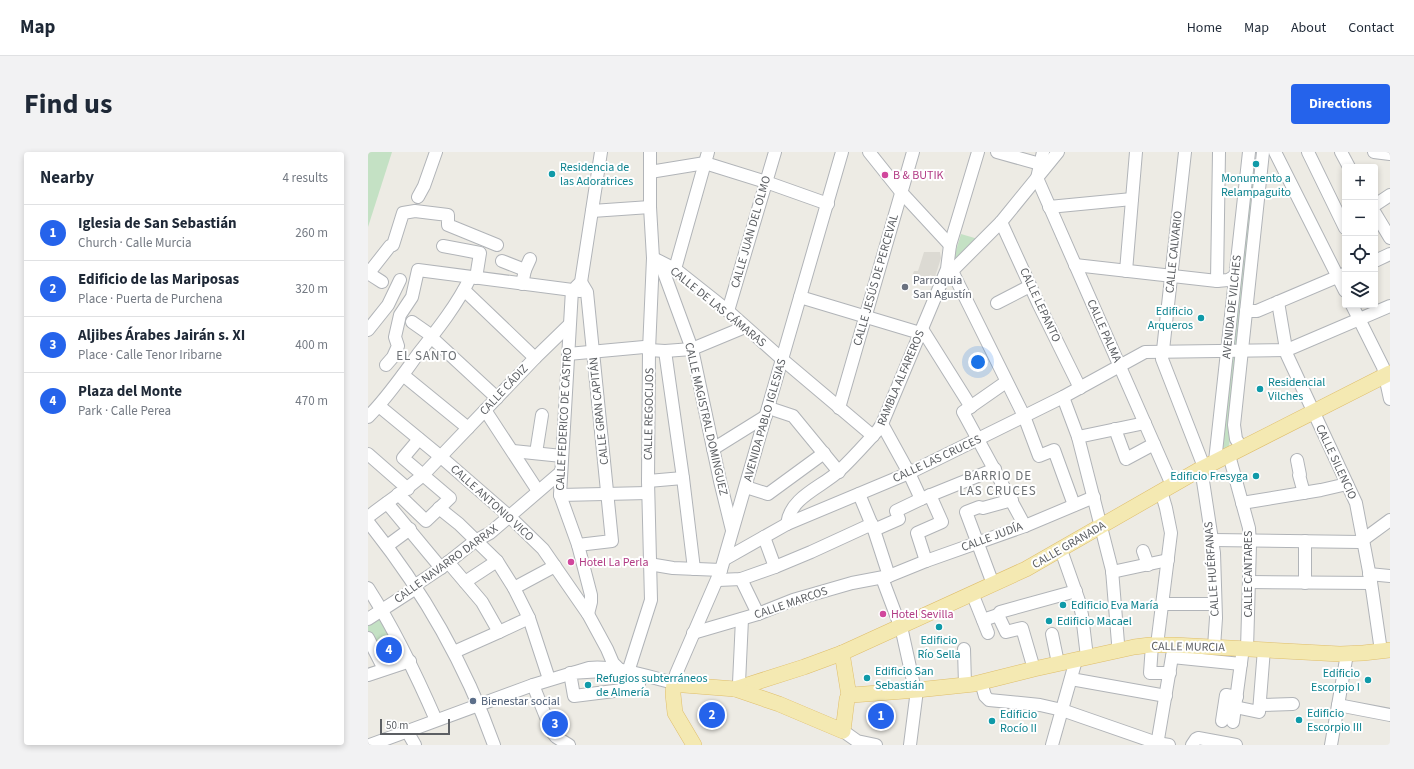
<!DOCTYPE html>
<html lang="en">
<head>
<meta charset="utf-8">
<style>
  body { margin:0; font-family:"Source Sans 3",sans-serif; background:#f2f2f3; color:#1f2937 }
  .controls { position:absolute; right:12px; top:12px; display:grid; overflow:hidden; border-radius:4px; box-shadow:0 2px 6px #0003 }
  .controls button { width:36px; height:36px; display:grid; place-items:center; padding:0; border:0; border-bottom:1px solid #e0e1e3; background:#fff; color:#1f2937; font:20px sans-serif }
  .scale { position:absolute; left:12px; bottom:10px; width:70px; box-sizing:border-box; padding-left:4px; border:2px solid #5c5f63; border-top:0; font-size:11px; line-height:14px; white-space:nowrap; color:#5c5f63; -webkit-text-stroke:3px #fff; paint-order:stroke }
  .you { position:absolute; left:610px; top:210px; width:14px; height:14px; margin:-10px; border:3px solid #fff; border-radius:50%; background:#1a73e8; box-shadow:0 0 0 6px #1a73e833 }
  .badge { display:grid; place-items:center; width:26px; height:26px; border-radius:50%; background:#2563eb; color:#fff; font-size:13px; font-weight:700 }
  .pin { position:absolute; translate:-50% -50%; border:2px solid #fff; box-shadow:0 1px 4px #0006 }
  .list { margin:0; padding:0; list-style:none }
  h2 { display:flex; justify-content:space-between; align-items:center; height:52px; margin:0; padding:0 16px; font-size:17px }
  h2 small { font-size:13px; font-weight:400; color:#747a83 }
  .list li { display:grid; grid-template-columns:26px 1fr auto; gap:12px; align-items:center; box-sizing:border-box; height:56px; padding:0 16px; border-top:1px solid #e0e1e3 }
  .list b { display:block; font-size:15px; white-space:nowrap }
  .list p { margin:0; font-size:13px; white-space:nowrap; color:#747a83 }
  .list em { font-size:13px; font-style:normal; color:#747a83 }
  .icon { flex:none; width:22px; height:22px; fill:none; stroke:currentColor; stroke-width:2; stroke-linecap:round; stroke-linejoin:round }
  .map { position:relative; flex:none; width:1022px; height:593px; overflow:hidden; border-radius:4px }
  header { display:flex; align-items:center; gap:24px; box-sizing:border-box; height:56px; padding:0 20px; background:#fff; border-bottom:1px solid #e0e1e3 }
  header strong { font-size:19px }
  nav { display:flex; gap:22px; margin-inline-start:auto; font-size:14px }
  .intro { display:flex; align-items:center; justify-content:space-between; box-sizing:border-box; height:96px; padding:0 24px }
  h1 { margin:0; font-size:28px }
  .button { padding:10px 18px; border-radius:4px; background:#2563eb; color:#fff; font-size:14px; font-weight:700 }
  main { display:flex; gap:24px; padding:0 24px }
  aside { flex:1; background:#fff; border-radius:4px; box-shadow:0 2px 6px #0003 }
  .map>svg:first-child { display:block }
  .education { fill:#dcdad3 }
  .green { fill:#c4e1c4 }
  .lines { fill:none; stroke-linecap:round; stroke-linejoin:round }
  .minor-casing { stroke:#b1b4b8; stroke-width:14 }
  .major-casing { stroke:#dfbe6b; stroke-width:16 }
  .minor { stroke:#fff; stroke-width:12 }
  .major { stroke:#f4e9b2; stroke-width:15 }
  .culture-dot { fill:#0f9aa8; stroke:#fff; stroke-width:1.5 }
  .hotel-dot { fill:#d1479c; stroke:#fff; stroke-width:1.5 }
  .worship-dot { fill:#6b7280; stroke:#fff; stroke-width:1.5 }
  .service-dot { fill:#5c6f8a; stroke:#fff; stroke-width:1.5 }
  .labels { text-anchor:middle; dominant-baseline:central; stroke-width:4; stroke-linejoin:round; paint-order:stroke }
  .culture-label { font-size:12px; fill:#0d838f; stroke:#fff; text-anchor:start }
  .hotel-label { font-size:12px; fill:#b23c85; stroke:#fff; text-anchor:start }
  .street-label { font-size:12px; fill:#5c5f63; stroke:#fff }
  .worship-label { font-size:12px; fill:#5b616d; stroke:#fff; text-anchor:start }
  .service-label { font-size:12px; fill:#4e5e75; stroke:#fff; text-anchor:start }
  .neighbourhood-label { font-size:13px; letter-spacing:1px; fill:#6d7175; stroke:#fff }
</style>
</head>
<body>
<header>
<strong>Map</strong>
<nav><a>Home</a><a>Map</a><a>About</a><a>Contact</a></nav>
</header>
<div class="intro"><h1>Find us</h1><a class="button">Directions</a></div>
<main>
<aside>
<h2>Nearby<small>4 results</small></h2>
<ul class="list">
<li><span class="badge">1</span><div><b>Iglesia de San Sebastián</b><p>Church · Calle Murcia</p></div><em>260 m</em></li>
<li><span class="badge">2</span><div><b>Edificio de las Mariposas</b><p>Place · Puerta de Purchena</p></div><em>320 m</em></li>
<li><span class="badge">3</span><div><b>Aljibes Árabes Jairán s. XI</b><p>Place · Calle Tenor Iribarne</p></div><em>400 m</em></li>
<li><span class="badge">4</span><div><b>Plaza del Monte</b><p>Park · Calle Perea</p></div><em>470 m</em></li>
</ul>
</aside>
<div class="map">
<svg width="1022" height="593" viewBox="0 0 1022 593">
  <rect width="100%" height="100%" fill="#edebe4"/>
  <polygon class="education" points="556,100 572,100 573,106 567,125 562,123 560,129 544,124 546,119 550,119"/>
  <g class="green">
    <polygon points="0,0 24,0 0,75"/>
    <polygon points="881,19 891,20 861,295 860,297 853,298"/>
    <polygon points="593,82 610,87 589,107 586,105"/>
    <polygon points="15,458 42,509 16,517 0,486 0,467"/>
  </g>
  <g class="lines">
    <g class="minor-casing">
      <g id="minor">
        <polyline points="501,0 533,40 582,93"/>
        <polyline points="629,0 672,12"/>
        <polyline points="675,0 669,26 804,333"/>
        <polyline points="817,0 794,207 836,315"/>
        <polyline points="907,0 977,139"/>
        <polyline points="940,0 977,76"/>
        <polyline points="973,0 981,15"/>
        <polyline points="1006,0 1022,2"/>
        <polyline points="282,20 337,11 398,30 460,52"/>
        <polyline points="50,45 56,34 68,0"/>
        <polyline points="1007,53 1022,43"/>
        <polyline points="681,55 764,47"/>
        <polyline points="224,59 282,55"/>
        <polyline points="1007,61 1022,86"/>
        <polyline points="633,70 671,153 712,236"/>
        <polyline points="75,94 112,101 108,126"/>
        <polyline points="285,106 307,117 360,159 415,208 505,284"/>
        <polyline points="134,109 157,118 154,132"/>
        <polyline points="1007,109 1022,102"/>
        <polyline points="292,110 324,197 352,329 364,378"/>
        <polyline points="707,113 849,129 860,128 867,124"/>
        <polyline points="307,117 340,0"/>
        <polyline points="157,118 162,107"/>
        <polyline points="584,119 656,264 671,304 686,298 706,353"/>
        <polyline points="584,119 633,70 690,0"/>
        <polyline points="758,119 768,0"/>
        <polyline points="0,121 14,130"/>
        <polyline points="0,122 22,94 25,93 35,61 47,59 80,63 80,73 129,93"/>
        <polyline points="849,129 851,0"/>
        <polyline points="208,135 213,130 233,0"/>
        <polyline points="96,138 167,206"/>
        <polyline points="204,138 192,343 210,393 223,443 223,450 220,462"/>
        <polyline points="432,145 552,181"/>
        <polyline points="910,150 919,203 988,351 1003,430 1013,499"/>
        <polyline points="629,151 662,134"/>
        <polyline points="984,153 1015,215 1022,247"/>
        <polyline points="360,159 407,0"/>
        <polyline points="878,159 889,159 976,122"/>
        <polyline points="44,170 64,184"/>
        <polyline points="554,177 603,255"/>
        <polyline points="0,178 20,153 32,128"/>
        <polyline points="63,185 129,246"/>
        <polyline points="297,199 315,326 326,417"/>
        <polyline points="200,202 276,195 281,198 297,199 324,197 377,175"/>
        <polyline points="18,213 25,205 30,194 27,185 32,163 44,145 50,118 212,139"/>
        <polyline points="35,223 100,276"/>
        <polyline points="638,230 595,260 657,374"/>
        <polyline points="695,245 710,285 744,418 750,491 749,499"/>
        <polyline points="11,254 73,305 142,365 175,397 220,462 239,497 245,511 252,518"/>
        <polyline points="401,256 425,264 471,320"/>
        <polyline points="471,256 545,0"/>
        <polyline points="117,258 170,339"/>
        <path d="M 0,265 C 19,246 34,224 50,202 C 69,178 89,153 102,126"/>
        <polyline points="514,272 541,321 553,347"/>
        <polyline points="747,277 758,307 786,292"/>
        <polyline points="710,285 777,271"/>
        <polyline points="874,296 868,287 866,273 895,0"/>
        <polyline points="345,297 398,264"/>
        <polyline points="145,299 194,304"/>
        <polyline points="168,301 174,263"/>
        <polyline points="0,302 40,337"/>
        <polyline points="861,303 881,376 882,392 879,497"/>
        <polyline points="929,308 932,323 931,323 936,341"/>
        <polyline points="847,309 881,0"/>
        <polyline points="833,316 846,401 848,466 846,495"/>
        <polyline points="280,329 315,326"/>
        <polyline points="378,335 400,342 456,301"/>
        <polyline points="30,342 58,369 82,346 35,306 51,287"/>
        <polyline points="491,342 506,378 521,424"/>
        <polyline points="192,343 280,341"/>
        <polyline points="19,351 73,416"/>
        <polyline points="874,351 953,338 979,332"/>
        <polyline points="71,356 91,372 129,409 146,436 161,466 181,527"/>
        <path d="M 0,365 C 18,351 38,338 55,323 L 167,206 L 201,173"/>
        <path d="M 0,370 C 54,437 97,512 126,593"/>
        <path d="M 419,372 C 422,345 454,335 471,319 C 485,306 497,292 510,278 L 514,272 L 579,117 L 582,93 L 610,0"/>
        <polyline points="506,378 531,367 528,359 553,347 627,317"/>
        <polyline points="396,385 407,415"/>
        <polyline points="845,388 992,390 1022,368"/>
        <polyline points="210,393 244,389 219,140 213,130"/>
        <polyline points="19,394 42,377"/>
        <polyline points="693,398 711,449 714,463 719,505"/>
        <polyline points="775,399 780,413"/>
        <polyline points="357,407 419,372 541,321 610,287 695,245 777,200 919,198 1022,154"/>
        <polyline points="558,409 549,381 574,370 562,343"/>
        <polyline points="80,410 114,450 131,480"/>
        <polyline points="281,412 305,416 353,418"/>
        <polyline points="744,420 800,408"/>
        <polyline points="1001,422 1022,424"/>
        <polyline points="514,426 534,479 547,538"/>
        <polyline points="373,427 390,462"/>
        <polyline points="350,428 373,427 407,415 443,400 504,372"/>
        <polyline points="97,430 129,409"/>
        <polyline points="881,430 1003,431"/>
        <polyline points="937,431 937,389"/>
        <polyline points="625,432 598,360 611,355 615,356 644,348"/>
        <path d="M 0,436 C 27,478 48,522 68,568"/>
        <polyline points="146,436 187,414"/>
        <polyline points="604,441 620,481"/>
        <polyline points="794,452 847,452"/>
        <polyline points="630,463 632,460 708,439"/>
        <polyline points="0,467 48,436 49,432 73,416 107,389 122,381 193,320"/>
        <polyline points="615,468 630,463 638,480 654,476 666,517"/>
        <polyline points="325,481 390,462 425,448 484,431 521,424 558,409 657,374 726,345"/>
        <polyline points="684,482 690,511"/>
        <polyline points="0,486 16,517"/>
        <polyline points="784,493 782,521 802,521"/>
        <polyline points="789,493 803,381 798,356 793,339"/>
        <polyline points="596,497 597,533"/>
        <polyline points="86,500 131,480 161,466"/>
        <polyline points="804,505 873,512"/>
        <polygon points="252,518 273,523 270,536 206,544 202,521"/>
        <polyline points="260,520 283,448 280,329 281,198 285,106 282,55 282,0"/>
        <polyline points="0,523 42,509"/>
        <polyline points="703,527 798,544"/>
        <polyline points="613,530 617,544 621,548 672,553 694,558 789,591 801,593"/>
        <polyline points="165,533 184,580 188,585 201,593"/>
        <polyline points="367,537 371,531 374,467"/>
        <polyline points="892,553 925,552"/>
        <polyline points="970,553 1022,563"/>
        <polyline points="867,555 891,560 896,497"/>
        <polyline points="854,569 858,543 869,545"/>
        <polyline points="865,570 875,496"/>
        <polyline points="39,579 47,593"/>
        <polyline points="475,579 489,589 508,593"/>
        <path d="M 2,593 L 165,533 L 221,516 C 246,513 282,525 306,531 L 308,522 L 353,418 L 474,0"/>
        <polyline points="542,593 549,538"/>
        <polyline points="684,593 708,508"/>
        <polyline points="789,593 806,493"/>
        <polyline points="824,593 828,587 830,586 868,593"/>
        <polyline points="963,593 979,502"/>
      </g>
    </g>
    <g class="major-casing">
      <g id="major">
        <polyline points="474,501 481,544"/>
        <polyline points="367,537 436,515 474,501 658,417 829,319 1022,221"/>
        <polyline points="481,544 484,543 549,538 606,532 666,517 766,495 782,493 806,493 972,502 995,501 1022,498"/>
        <polyline points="326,593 307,561 305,542 306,531 316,533 367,537 411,552 475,579 479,547 481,544"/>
      </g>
    </g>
    <use href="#minor" class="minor"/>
    <use href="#major" class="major"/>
  </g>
  <g class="culture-dot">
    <circle cx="888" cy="12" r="4"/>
    <circle cx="184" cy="22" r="4"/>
    <circle cx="833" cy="166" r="4"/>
    <circle cx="892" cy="237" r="4"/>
    <circle cx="888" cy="324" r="4"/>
    <circle cx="695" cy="453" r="4"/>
    <circle cx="681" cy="469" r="4"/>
    <circle cx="571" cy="475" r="4"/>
    <circle cx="499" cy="526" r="4"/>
    <circle cx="1000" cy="528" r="4"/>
    <circle cx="220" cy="533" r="4"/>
    <circle cx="931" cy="568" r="4"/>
    <circle cx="624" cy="569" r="4"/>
  </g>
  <g class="hotel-dot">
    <circle cx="517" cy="23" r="4"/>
    <circle cx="203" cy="410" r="4"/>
    <circle cx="515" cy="462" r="4"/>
  </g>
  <circle class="worship-dot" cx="537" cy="135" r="4"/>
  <circle class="service-dot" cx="105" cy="549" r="4"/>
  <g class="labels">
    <g class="culture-label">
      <text x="192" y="15">Residencia de<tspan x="192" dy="14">las Adoratrices</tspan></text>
      <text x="888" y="26" text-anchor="middle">Monumento a<tspan x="888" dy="14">Relampaguito</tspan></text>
      <text x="825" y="159" text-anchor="end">Edificio<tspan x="825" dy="14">Arqueros</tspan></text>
      <text x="900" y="230">Residencial<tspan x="900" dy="14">Vilches</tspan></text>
      <text x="880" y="324" text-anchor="end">Edificio Fresyga</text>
      <text x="703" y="453">Edificio Eva María</text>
      <text x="689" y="469">Edificio Macael</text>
      <text x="571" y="488" text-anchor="middle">Edificio<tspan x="571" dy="14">Río Sella</tspan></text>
      <text x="507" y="519">Edificio San<tspan x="507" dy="14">Sebastián</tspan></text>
      <text x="992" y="521" text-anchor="end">Edificio<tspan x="992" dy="14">Escorpio I</tspan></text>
      <text x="228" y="526">Refugios subterráneos<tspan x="228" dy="14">de Almería</tspan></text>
      <text x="939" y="561">Edificio<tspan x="939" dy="14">Escorpio III</tspan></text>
      <text x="632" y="562">Edificio<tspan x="632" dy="14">Rocío II</tspan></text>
    </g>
    <g class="hotel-label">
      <text x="525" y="23">B &amp; BUTIK</text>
      <text x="211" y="410">Hotel La Perla</text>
      <text x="523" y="462">Hotel Sevilla</text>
    </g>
    <g class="street-label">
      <text transform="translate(383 80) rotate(-74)">CALLE JUAN DEL OLMO</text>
      <text transform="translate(806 100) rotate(-84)">CALLE CALVARIO</text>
      <text transform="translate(508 128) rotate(-74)">CALLE JESÚS DE PERCEVAL</text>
      <text transform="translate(672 153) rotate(65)">CALLE LEPANTO</text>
      <text transform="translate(350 155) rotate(39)">CALLE DE LAS CÁMARAS</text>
      <text transform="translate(864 155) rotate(-84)">AVENIDA DE VILCHES</text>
      <text transform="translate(736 179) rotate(66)">CALLE PALMA</text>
      <text transform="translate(533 226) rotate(-67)">RAMBLA ALFAREROS</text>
      <text transform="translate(136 238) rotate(-47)">CALLE CÁDIZ</text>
      <text transform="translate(231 259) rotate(-96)">CALLE GRAN CAPITÁN</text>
      <text transform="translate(281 262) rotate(-89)">CALLE REGOCIJOS</text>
      <text transform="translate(196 267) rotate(-87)">CALLE FEDERICO DE CASTRO</text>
      <text transform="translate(338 267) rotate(77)">CALLE MAGISTRAL DOMINGUEZ</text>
      <text transform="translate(397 268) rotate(-74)">AVENIDA PABLO IGLESIAS</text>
      <text transform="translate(569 307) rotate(-25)">CALLE LAS CRUCES</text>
      <text transform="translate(968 310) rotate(65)">CALLE SILENCIO</text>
      <text transform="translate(124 351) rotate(42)">CALLE ANTONIO VICO</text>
      <text transform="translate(624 385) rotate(-20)">CALLE JUDÍA</text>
      <text transform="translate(701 393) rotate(-30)">CALLE GRANADA</text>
      <text transform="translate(78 412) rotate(-36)">CALLE NAVARRO DARRAX</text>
      <text transform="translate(844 417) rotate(-94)">CALLE HUÉRFANAS</text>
      <text transform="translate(880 422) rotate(-90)">CALLE CANTARES</text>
      <text transform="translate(423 451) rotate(-19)">CALLE MARCOS</text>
      <text transform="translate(820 495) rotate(1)">CALLE MURCIA</text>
    </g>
    <g class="worship-label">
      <text x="545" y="128">Parroquia<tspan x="545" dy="14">San Agustín</tspan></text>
    </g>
    <g class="service-label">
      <text x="113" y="549">Bienestar social</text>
    </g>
    <g class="neighbourhood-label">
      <text x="59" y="204">EL SANTO</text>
      <text x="630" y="324">BARRIO DE<tspan x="630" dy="15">LAS CRUCES</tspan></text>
    </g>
  </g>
</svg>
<div class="controls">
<button>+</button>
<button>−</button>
<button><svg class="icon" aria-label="locate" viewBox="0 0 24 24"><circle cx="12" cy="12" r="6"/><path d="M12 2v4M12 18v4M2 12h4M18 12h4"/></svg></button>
<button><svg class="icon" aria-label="layers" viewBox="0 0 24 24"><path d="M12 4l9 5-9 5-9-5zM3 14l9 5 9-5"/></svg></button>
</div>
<div class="scale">50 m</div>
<div class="you"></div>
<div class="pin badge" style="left:513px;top:564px">1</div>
<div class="pin badge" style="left:344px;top:563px">2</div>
<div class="pin badge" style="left:187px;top:572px">3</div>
<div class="pin badge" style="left:21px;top:498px">4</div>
</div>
</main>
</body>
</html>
